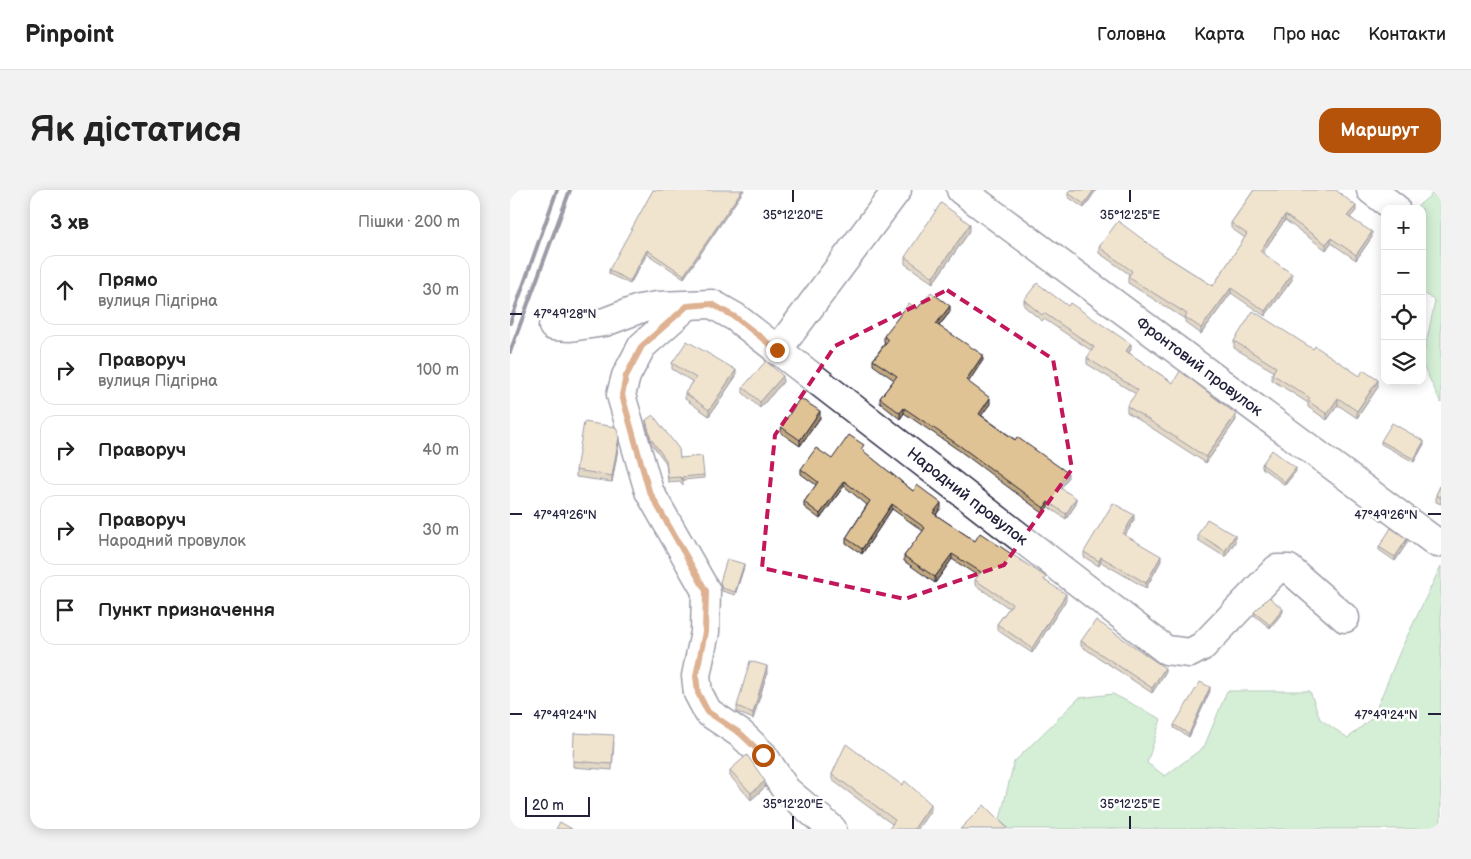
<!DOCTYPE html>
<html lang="uk">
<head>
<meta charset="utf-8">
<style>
  body { margin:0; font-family:"Balsamiq Sans",sans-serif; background:#f2f2f2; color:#222 }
  .controls { position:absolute; right:15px; top:15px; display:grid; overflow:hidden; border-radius:10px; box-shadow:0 2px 12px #0003 }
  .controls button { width:45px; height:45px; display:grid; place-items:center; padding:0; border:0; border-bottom:1px solid #e0e0e0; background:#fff; color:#222; font:25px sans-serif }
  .scale { position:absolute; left:15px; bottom:12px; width:65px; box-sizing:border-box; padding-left:5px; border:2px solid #22223b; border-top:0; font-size:14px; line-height:18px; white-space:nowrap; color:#22223b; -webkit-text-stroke:4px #fff; paint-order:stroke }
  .stop { position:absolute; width:15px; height:15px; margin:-11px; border:4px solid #b45309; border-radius:50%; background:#fff }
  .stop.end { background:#b45309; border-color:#fff; box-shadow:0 1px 5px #0008 }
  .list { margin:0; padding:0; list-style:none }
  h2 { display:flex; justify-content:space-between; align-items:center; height:65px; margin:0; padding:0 20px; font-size:21px }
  h2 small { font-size:16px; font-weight:400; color:#767676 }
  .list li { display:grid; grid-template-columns:32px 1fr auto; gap:15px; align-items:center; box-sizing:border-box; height:70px; margin:0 10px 10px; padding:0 10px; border:1px solid #e0e0e0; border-radius:15px }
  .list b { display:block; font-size:19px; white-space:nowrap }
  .list p { margin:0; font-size:16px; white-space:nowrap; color:#767676 }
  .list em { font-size:16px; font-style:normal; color:#767676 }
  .icon { flex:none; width:28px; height:28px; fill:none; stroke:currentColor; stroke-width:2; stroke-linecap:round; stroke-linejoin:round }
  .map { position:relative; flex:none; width:931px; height:639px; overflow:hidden; border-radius:15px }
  header { display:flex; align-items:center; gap:30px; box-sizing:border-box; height:70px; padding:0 25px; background:#fff; border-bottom:1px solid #e0e0e0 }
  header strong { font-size:24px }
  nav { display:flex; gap:28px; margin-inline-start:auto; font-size:18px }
  .intro { display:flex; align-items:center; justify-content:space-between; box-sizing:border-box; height:120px; padding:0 30px }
  h1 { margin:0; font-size:35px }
  .button { padding:12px 22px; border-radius:15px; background:#b45309; color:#fff; font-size:18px; font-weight:700 }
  main { display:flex; gap:30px; padding:0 30px }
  aside { flex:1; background:#fff; border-radius:15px; box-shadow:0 2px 12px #0003 }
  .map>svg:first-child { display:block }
  .green { fill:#a0dca2; stroke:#617f6e }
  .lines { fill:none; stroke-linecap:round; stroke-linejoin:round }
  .minor-casing { stroke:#22223b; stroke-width:31 }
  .minor { stroke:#fff; stroke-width:28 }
  .rail { stroke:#22223b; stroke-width:4 }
  .wall { fill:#c1a87f; stroke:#22223b }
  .shaded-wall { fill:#9d8868; stroke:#22223b }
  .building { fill:#e0c394; stroke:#22223b }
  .route { stroke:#b45309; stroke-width:6 }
  .marked { fill:none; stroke:#c2185b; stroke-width:4; stroke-dasharray:10 6; stroke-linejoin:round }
  .ticks { fill:none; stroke:#22223b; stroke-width:2 }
  .labels { text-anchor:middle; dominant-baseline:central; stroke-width:5; stroke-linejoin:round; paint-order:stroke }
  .street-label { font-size:16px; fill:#22223b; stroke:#fff }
  .ticks-label { font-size:12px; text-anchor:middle; fill:#22223b; stroke:#fff; stroke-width:5; stroke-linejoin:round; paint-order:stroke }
</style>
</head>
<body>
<header>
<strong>Pinpoint</strong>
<nav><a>Головна</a><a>Карта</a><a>Про нас</a><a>Контакти</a></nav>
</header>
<div class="intro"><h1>Як дістатися</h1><a class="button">Маршрут</a></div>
<main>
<aside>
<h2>3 хв<small>Пішки · 200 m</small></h2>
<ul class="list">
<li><svg class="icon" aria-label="ahead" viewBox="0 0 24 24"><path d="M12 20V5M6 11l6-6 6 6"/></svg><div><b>Прямо</b><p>вулиця Підгірна</p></div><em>30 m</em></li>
<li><svg class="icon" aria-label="right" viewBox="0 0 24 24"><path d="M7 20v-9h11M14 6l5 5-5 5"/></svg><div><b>Праворуч</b><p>вулиця Підгірна</p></div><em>100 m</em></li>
<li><svg class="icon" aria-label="right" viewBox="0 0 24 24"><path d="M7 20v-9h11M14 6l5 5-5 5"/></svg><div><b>Праворуч</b></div><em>40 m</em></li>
<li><svg class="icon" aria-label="right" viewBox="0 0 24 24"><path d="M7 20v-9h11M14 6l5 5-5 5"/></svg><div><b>Праворуч</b><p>Народний провулок</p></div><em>30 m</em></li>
<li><svg class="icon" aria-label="arrive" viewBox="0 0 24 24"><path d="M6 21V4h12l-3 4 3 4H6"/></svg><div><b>Пункт призначення</b></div></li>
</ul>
</aside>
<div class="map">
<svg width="931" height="639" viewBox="0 0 931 639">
  <rect width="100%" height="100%" fill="#fff"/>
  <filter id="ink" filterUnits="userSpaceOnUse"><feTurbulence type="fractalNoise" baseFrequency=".02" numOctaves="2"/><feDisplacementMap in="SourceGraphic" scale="10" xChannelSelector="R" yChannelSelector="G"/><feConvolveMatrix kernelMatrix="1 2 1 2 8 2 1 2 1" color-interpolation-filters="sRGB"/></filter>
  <g filter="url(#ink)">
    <g class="green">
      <polygon points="927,0 931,0 931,213 912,173 925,111 912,102 912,19 904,19"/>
      <polygon points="931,376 931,639 498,639 490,629 504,572 569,508 603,504 651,529 637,573 655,586 694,557 717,501 800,501 810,529 838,548 863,527 891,459"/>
    </g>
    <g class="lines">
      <g class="minor-casing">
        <g id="minor">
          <polyline points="451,0 927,353"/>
          <polyline points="861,0 885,18"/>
          <polyline points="177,116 132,156 116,186 111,205 139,301 196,401 195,442 186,486 188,503 198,522 231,544 253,565 276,600 322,639"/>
          <polyline points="43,136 60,137 95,132 129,119 147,116 202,114 225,127 656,460 680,463 693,456 767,379 779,379 835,428"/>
          <polyline points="267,161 387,0"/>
        </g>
      </g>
      <use href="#minor" class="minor"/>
      <g class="rail">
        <polyline points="0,133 47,0"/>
        <polyline points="0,162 60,0"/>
      </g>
    </g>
    <g class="wall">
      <polygon points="234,0 174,88 137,64 120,94 99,84 99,80"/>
      <polygon points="560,0 586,0 574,18 558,7 558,3"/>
      <polygon points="744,0 846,21 840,27 862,47 846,70 821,53 816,60 775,30 752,63 782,90 755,126 721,103 691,144 675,132 675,129 618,93 618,87 619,84 589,63 589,57 651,63 703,96 735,48 721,38 721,33"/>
      <polygon points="460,41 423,93 395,74 395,67"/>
      <polygon points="514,110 558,116 621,159 619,163 663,193 726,230 696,273 617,222 617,216 626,204 577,174 577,168 582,161 534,129 532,131 514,116"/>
      <polygon points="875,113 875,124 871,122 871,119"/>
      <polygon points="407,119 440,122 429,136 473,170 458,192 480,214 471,225 558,288 551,298 566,314 556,329 538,317 534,324 450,261 394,223 390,229 370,213 370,208 384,190 363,175 363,170 375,153 374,152 374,146"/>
      <polygon points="724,151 803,159 868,197 847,228 828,215 817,230 798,217 798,213 762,190 762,184 763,181 724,158"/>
      <polygon points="162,173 226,186 199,226 175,209 175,203 183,192 162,179"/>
      <polygon points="273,192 250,218 233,203 233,197"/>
      <polygon points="310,228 290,256 271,243 271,237"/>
      <polygon points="136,230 170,268 194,285 194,288 173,290 173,295 170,291 158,292 156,273 141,253 136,233"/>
      <polygon points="871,251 914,254 904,272 871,254"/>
      <polygon points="109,253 102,292 66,287 66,280"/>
      <polygon points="354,260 353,261 403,301 431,318 426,325 465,351 536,391 556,410 522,463 487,440 487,434 499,418 465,395 465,390 468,386 442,369 425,393 394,371 394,366 413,341 382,319 352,364 336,353 336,348 357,315 334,296 310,329 294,317 294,312 306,295 291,284 291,279"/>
      <polygon points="752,274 786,281 775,295 752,278"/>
      <polygon points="931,294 931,314 926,312 926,305"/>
      <polygon points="624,330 615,345 651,371 636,398 591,372 589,376 574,367 574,362"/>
      <polygon points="688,344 725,352 715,367 688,350"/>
      <polygon points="897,353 885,371 869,360 869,357"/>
      <polygon points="234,377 225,405 212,401 210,392"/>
      <polygon points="744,422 773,422 760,438 744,425"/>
      <polygon points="571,451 655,483 642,503 571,456"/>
      <polygon points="257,483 243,529 227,522 227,516"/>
      <polygon points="700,501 679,547 664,538 664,535"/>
      <polygon points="104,552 102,580 63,577 63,571"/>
      <polygon points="220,580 255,597 241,610 220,586"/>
      <polygon points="322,584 421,620 382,634 322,590"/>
    </g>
    <g class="shaded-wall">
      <polygon points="232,0 234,0 174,88 174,85"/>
      <polygon points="584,0 586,0 574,18 574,14"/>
      <polygon points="846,16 846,21 837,31 837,26"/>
      <polygon points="775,25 775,30 750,67 750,61"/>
      <polygon points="460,34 460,41 423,93 423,87"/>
      <polygon points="862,42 862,47 846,70 846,65"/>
      <polygon points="821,48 821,53 816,60 816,54"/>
      <polygon points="137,60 137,64 120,94 120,91"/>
      <polygon points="782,84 782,90 755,126 755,121"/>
      <polygon points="721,98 721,103 691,144 691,138"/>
      <polygon points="440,116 440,122 426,139 426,134"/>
      <polygon points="621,154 621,159 616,167 616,161"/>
      <polygon points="473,165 473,170 456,196 456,190"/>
      <polygon points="226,180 226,186 199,226 199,220"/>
      <polygon points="273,186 273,192 250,218 250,212"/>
      <polygon points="868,190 868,197 847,228 847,221"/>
      <polygon points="480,208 480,214 469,229 469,224"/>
      <polygon points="828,208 828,215 817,230 817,224"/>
      <polygon points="394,218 394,223 390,229 390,223"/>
      <polygon points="310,221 310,228 290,256 290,250"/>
      <polygon points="726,224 726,230 696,273 696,267"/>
      <polygon points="109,247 109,253 102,292 102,286"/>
      <polygon points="914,251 914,254 904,272 904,269"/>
      <polygon points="786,278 786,281 775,295 775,292"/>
      <polygon points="558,283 558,288 549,302 549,297"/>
      <polygon points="334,291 334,296 310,329 310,324"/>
      <polygon points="566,308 566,314 556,329 556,324"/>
      <polygon points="538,312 538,317 534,324 534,318"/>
      <polygon points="431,313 431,318 423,328 423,323"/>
      <polygon points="382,314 382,319 352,364 352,359"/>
      <polygon points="624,325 624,330 613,349 613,344"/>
      <polygon points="725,345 725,352 715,367 715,361"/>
      <polygon points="897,349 897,353 885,371 885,367"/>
      <polygon points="442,364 442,369 425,393 425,387"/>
      <polygon points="651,366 651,371 636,398 636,393"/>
      <polygon points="591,367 591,372 589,376 589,371"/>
      <polygon points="234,374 234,377 225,405 225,402"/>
      <polygon points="556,404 556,410 522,463 522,458"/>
      <polygon points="773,419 773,422 760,438 760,435"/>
      <polygon points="257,476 257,483 243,529 243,523"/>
      <polygon points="655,478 655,483 642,503 642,498"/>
      <polygon points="700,497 700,501 679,547 679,544"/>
      <polygon points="255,591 255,597 241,610 241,603"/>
      <polygon points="421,614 421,620 408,639 404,639"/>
    </g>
    <g class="building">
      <polygon points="143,0 232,0 174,85 137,60 120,91 99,80"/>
      <polygon points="560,0 584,0 574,14 558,3"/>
      <polygon points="744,0 826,0 846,16 837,26 862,42 846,65 821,48 816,54 775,25 750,61 782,84 755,121 721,98 691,138 675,127 677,124 618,87 622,81 589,57 608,31 651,63 703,96 737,44 721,33"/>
      <polygon points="431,13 460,34 423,87 395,67"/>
      <polygon points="527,93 558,116 560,113 621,154 616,161 663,193 670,181 726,224 696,267 617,216 628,200 577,168 584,157 534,123 532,125 514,110"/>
      <polygon points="421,102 440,116 426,134 473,165 456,190 480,208 469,224 505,250 507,247 558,283 549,297 566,308 556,324 538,312 534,318 450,256 394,218 390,223 370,208 387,186 363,170 378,150 374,146 399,113 407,119"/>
      <polygon points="875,113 875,121 871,119"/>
      <polygon points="743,121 803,159 805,156 850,186 853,180 868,190 847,221 828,208 817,224 798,211 800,208 762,184 766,177 724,151"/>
      <polygon points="177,151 226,180 199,220 175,203 186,188 162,173"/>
      <polygon points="256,171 273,186 250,212 233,197"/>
      <polygon points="290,208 310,221 290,250 271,237"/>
      <polygon points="143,225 169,259 170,268 192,266 194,285 172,287 173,291 170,287 158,288 156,270 141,249 136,230"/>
      <polygon points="74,232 106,237 109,247 102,286 66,280"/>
      <polygon points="882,233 914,251 904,269 871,251"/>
      <polygon points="339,245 354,255 351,259 403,301 407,295 431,313 423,323 465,351 470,343 536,387 534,390 556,404 522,458 487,434 502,414 465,390 471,382 442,364 425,387 394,366 415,338 382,314 352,359 336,348 360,311 334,291 310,324 294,312 308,292 291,279 306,258 322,269"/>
      <polygon points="762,260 786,278 775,292 752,274"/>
      <polygon points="931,294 931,308 926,305"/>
      <polygon points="603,313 624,325 613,344 651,366 636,393 591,367 589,371 574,362"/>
      <polygon points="697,329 725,345 715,361 688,344"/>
      <polygon points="881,338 897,349 885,367 869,357"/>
      <polygon points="217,369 234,374 225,402 212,398 210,392"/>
      <polygon points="759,407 773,419 760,435 744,422"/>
      <polygon points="586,430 655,478 642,498 571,451"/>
      <polygon points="240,471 257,476 243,523 227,516"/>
      <polygon points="690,492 700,497 679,544 664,535"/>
      <polygon points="64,543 104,545 102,574 63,571"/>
      <polygon points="336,554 392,595 395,591 421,614 404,639 379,639 385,630 322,584"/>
      <polygon points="237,565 255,591 241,603 220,580"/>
      <polygon points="474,615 497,638 496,639 450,639"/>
      <polygon points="50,632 62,639 46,639"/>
    </g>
  </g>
  <g class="lines" filter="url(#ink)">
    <polyline class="route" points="253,565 231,544 198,522 188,503 186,486 195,442 196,401 139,301 112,205 116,186 132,156 177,116 202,114 225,127 267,160"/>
  </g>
  <path d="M0 0H931V639H0ZM 437,100 L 543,169 L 562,279 L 494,375 L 395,409 L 252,378 L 265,245 L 325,156 Z" fill="#fff" fill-opacity=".55" fill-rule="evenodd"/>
  <path class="marked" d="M 437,100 L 543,169 L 562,279 L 494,375 L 395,409 L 252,378 L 265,245 L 325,156 Z"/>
  <path class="ticks" d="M 283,0 L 283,12M 620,0 L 620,12M 0,124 L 12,124M 0,324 L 12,324M 918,324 L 931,324M 0,524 L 12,524M 918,524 L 931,524M 283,626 L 283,639M 620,626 L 620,639"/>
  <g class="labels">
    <g class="street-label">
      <text transform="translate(689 177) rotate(37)">Фронтовий провулок</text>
      <text transform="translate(457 307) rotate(38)">Народний провулок</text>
    </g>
  </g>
  <g class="ticks-label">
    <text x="283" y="29">35°12'20"E</text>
    <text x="620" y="29">35°12'25"E</text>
    <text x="55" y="128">47°49'28"N</text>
    <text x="55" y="329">47°49'26"N</text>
    <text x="876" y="329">47°49'26"N</text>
    <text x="55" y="529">47°49'24"N</text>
    <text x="876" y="529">47°49'24"N</text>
    <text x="283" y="618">35°12'20"E</text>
    <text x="620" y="618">35°12'25"E</text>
  </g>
</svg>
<div class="controls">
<button>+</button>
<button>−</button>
<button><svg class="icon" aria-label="locate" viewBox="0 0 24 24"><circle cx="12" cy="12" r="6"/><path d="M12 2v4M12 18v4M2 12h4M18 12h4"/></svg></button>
<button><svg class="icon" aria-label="layers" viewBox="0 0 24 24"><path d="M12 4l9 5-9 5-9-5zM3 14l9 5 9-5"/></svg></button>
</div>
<div class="scale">20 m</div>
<div class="stop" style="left:253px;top:565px"></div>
<div class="stop end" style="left:267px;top:160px"></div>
</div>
</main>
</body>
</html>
